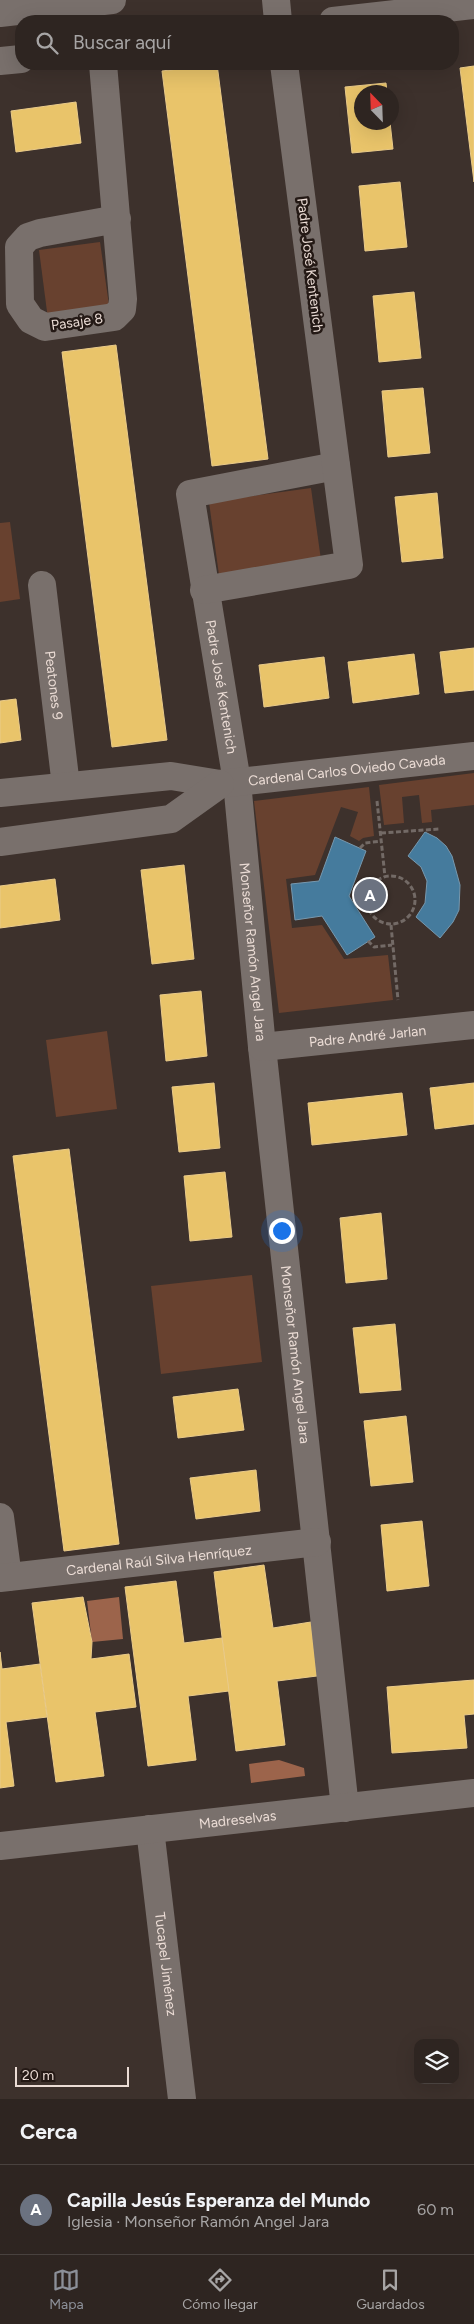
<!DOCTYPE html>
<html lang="es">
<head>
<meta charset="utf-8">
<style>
  body { margin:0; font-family:Figtree,sans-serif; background:#3a312e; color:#f1f3f6 }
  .controls { position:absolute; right:15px; bottom:15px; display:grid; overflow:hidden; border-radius:10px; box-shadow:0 5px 20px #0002 }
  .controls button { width:45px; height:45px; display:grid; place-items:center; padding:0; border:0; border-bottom:1px solid #49423f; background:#2e2521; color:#f1f3f6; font:25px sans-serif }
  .compass { position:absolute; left:354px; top:85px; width:45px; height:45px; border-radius:50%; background:#2e2521; box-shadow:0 5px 20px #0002; rotate:337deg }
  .scale { position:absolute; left:15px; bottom:12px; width:114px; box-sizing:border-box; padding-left:5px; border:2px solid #ebdcd5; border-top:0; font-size:14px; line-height:18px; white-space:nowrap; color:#ebdcd5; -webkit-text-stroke:4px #241915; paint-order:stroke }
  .you { position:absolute; left:281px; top:1230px; width:18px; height:18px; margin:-12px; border:4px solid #fff; border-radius:50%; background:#1a73e8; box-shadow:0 0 0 8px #1a73e833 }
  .badge { display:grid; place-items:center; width:32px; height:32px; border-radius:50%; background:#8c9099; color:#fff; font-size:16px; font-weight:700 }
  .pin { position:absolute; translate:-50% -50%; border:2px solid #fff; box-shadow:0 1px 5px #0006 }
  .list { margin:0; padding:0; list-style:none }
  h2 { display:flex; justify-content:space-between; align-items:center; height:65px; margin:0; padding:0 20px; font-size:21px }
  h2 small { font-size:16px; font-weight:400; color:#a7a5a5 }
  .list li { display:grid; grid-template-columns:32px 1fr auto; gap:15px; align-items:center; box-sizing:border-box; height:90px; padding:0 20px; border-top:1px solid #49423f }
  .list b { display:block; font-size:19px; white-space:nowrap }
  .list p { margin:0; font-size:16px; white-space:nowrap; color:#a7a5a5 }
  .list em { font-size:16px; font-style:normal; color:#a7a5a5 }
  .icon { flex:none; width:28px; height:28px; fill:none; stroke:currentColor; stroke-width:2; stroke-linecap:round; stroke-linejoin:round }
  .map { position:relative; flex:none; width:474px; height:2099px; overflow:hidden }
  .search { position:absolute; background:#2e2521; box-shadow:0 5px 20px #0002; left:15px; right:15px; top:15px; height:55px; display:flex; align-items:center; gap:12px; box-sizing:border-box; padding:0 18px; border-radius:20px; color:#a7a5a5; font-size:19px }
  .sheet { height:155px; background:#2e2521 }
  nav { display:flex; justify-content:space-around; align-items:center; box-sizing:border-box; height:70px; border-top:1px solid #49423f; background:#2e2521; font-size:14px; color:#a7a5a5 }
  nav a { display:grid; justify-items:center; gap:2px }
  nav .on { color:#8c9099 }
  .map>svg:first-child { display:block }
  .grass { fill:#68412f }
  .water { fill:#9c644b }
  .homes { fill:#e9c46a; stroke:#eacb8a }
  .public { fill:#457b9d; stroke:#7798ae }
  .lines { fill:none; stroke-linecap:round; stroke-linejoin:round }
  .path { stroke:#736a66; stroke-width:3; stroke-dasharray:5 2.5; stroke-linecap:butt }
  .minor { stroke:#79706c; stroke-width:28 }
  .labels { text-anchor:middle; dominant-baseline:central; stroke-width:5; stroke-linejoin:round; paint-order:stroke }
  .street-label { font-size:14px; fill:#ebdcd5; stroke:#241915 }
</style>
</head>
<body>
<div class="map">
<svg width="474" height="2099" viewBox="0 0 474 2099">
  <rect width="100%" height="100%" fill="#3d312c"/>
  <g class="grass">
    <polygon points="100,242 111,319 49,327 39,250"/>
    <polygon points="311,488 321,560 219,575 209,502"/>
    <polygon points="10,522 20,599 0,602 0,523"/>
    <polygon points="474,773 474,805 431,810 432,822 422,823 419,795 402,797 404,823 384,825 379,785"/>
    <polygon points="369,787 374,836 363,838 359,841 350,836 358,812 341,807 315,875 286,879 292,928 322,925 344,959 388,955 393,1000 279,1013 254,801"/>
    <polygon points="107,1031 117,1109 56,1117 46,1040"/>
    <polygon points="252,1275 262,1362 161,1374 151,1286"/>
  </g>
  <g class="water">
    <polygon points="119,1597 123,1639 92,1642 87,1601"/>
    <polygon points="279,1760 304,1768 305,1776 251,1783 249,1764"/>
  </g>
  <g class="homes">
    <polygon points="217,64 268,459 212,466 162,71"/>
    <polygon points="474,66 474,182 460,68"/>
    <polygon points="386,83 387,92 362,92 362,122 390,122 393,149 352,153 345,87"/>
    <polygon points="76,102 81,143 16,152 11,111"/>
    <polygon points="400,182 407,247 365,251 359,186"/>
    <polygon points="414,292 421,358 379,362 373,296"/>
    <polygon points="116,345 167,740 112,747 62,352"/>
    <polygon points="423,388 430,453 388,457 382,391"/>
    <polygon points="437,493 443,558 402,562 395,497"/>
    <polygon points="474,648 474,690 445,693 440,652"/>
    <polygon points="414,654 419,694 353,703 348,662"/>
    <polygon points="324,657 329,698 264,707 259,665"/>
    <polygon points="16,699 21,740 0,743 0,701"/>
    <polygon points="184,865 194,959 152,964 141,870"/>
    <polygon points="55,879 60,920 0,928 0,886"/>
    <polygon points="201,991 207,1056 166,1061 160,995"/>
    <polygon points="214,1083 220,1148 179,1152 172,1087"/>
    <polygon points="474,1083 474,1124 435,1129 430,1088"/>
    <polygon points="402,1093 407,1135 312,1145 308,1103"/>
    <polygon points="69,1149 119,1544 64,1551 13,1156"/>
    <polygon points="225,1172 232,1237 190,1241 184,1176"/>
    <polygon points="381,1213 387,1279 346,1283 340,1218"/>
    <polygon points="395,1324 401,1390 360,1393 353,1328"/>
    <polygon points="238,1389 244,1430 178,1438 173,1397"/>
    <polygon points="406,1416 413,1482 371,1486 364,1421"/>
    <polygon points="256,1470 260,1511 196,1519 190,1478"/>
    <polygon points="422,1521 429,1586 387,1591 381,1525"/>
    <polygon points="264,1565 273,1628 311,1622 317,1676 277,1681 285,1745 236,1751 214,1572"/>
    <polygon points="176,1581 184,1643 222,1638 229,1691 188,1696 196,1760 148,1766 125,1587"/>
    <polygon points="83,1597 92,1642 91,1659 129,1654 136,1707 95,1712 104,1776 56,1782 32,1603"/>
    <polygon points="0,1652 2,1669 40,1664 47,1717 6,1722 14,1786 0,1788"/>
    <polygon points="474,1680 474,1714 464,1715 467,1748 392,1753 387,1687"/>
  </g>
  <g class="public">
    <polygon points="425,832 437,838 446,846 452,856 460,885 459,910 453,922 440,938 416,917 425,903 427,881 421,867 408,856"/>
    <polygon points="335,837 366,851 349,896 375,937 347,955 322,916 295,920 291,884 319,881"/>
  </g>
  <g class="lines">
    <g class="path">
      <polyline points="377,801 385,877"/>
      <polyline points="381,833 439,829"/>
      <polyline points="360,848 365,843 382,841"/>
      <circle cx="391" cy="900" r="24"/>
      <polyline points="391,925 398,1000"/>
      <polyline points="368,941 374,947 392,945"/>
    </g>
    <g class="minor">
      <polyline points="276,0 278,21"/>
      <polyline points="0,13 112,0"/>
      <polyline points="333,21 474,5"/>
      <polyline points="0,61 21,59"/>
      <polyline points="103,64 123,299 122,309 114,317 45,327 31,320 20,304 19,247 28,237 40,233 117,219"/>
      <path id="s1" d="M 336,466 L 190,494 L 237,782 L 262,1047 L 345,1808"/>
      <path id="s2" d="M 42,585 L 66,786"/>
      <polyline points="204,590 349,565 284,64"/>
      <path id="s3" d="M 0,793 L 171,776 L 220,784 L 474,756"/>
      <polyline points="0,842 171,819 220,784"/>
      <path id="s4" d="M 262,1047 L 474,1025"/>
      <polyline points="0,1517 8,1577"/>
      <path id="s5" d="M 0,1578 L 317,1542"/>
      <path id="s6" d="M 150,1829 L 182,2099"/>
      <path id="s7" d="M 0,1846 L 474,1793"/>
    </g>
  </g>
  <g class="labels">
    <g class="street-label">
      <text transform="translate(310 265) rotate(83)">Padre José Kentenich</text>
      <text transform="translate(77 322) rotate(-8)">Pasaje 8</text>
      <text stroke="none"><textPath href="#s2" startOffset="101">Peatones 9</textPath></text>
      <text stroke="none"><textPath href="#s1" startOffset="344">Padre José Kentenich</textPath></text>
      <text stroke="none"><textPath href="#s3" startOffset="349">Cardenal Carlos Oviedo Cavada</textPath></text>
      <text stroke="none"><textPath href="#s1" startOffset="611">Monseñor Ramón Angel Jara</textPath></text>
      <text stroke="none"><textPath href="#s4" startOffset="106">Padre André Jarlan</textPath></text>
      <text stroke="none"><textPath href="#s1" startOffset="1016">Monseñor Ramón Angel Jara</textPath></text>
      <text stroke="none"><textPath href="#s5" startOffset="160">Cardenal Raúl Silva Henríquez</textPath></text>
      <text stroke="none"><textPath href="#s7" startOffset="239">Madreselvas</textPath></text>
      <text stroke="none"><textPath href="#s6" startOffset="136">Tucapel Jiménez</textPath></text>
    </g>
  </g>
</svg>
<div class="controls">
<button><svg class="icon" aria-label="layers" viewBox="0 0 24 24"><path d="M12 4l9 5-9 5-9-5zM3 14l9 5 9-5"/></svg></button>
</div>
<svg class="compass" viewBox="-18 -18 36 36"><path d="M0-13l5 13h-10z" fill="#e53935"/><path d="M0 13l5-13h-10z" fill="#a7a5a5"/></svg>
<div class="scale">20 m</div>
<div class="you"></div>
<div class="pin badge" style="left:370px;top:895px;background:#6b7280">A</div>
<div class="search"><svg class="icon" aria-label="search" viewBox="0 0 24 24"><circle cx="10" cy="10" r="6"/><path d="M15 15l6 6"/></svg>Buscar aquí</div>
</div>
<section class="sheet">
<h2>Cerca<small></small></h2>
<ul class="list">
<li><span class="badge" style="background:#6b7280">A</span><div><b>Capilla Jesús Esperanza del Mundo</b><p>Iglesia · Monseñor Ramón Angel Jara</p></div><em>60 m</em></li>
</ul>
</section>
<nav>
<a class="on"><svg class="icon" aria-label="map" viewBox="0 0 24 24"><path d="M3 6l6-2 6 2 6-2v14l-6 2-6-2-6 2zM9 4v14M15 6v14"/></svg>Mapa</a>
<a><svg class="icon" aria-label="directions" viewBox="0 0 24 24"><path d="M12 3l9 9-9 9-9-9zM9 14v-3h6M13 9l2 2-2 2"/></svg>Cómo llegar</a>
<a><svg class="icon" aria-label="saved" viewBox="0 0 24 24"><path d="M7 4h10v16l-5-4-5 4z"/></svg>Guardados</a>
</nav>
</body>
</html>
